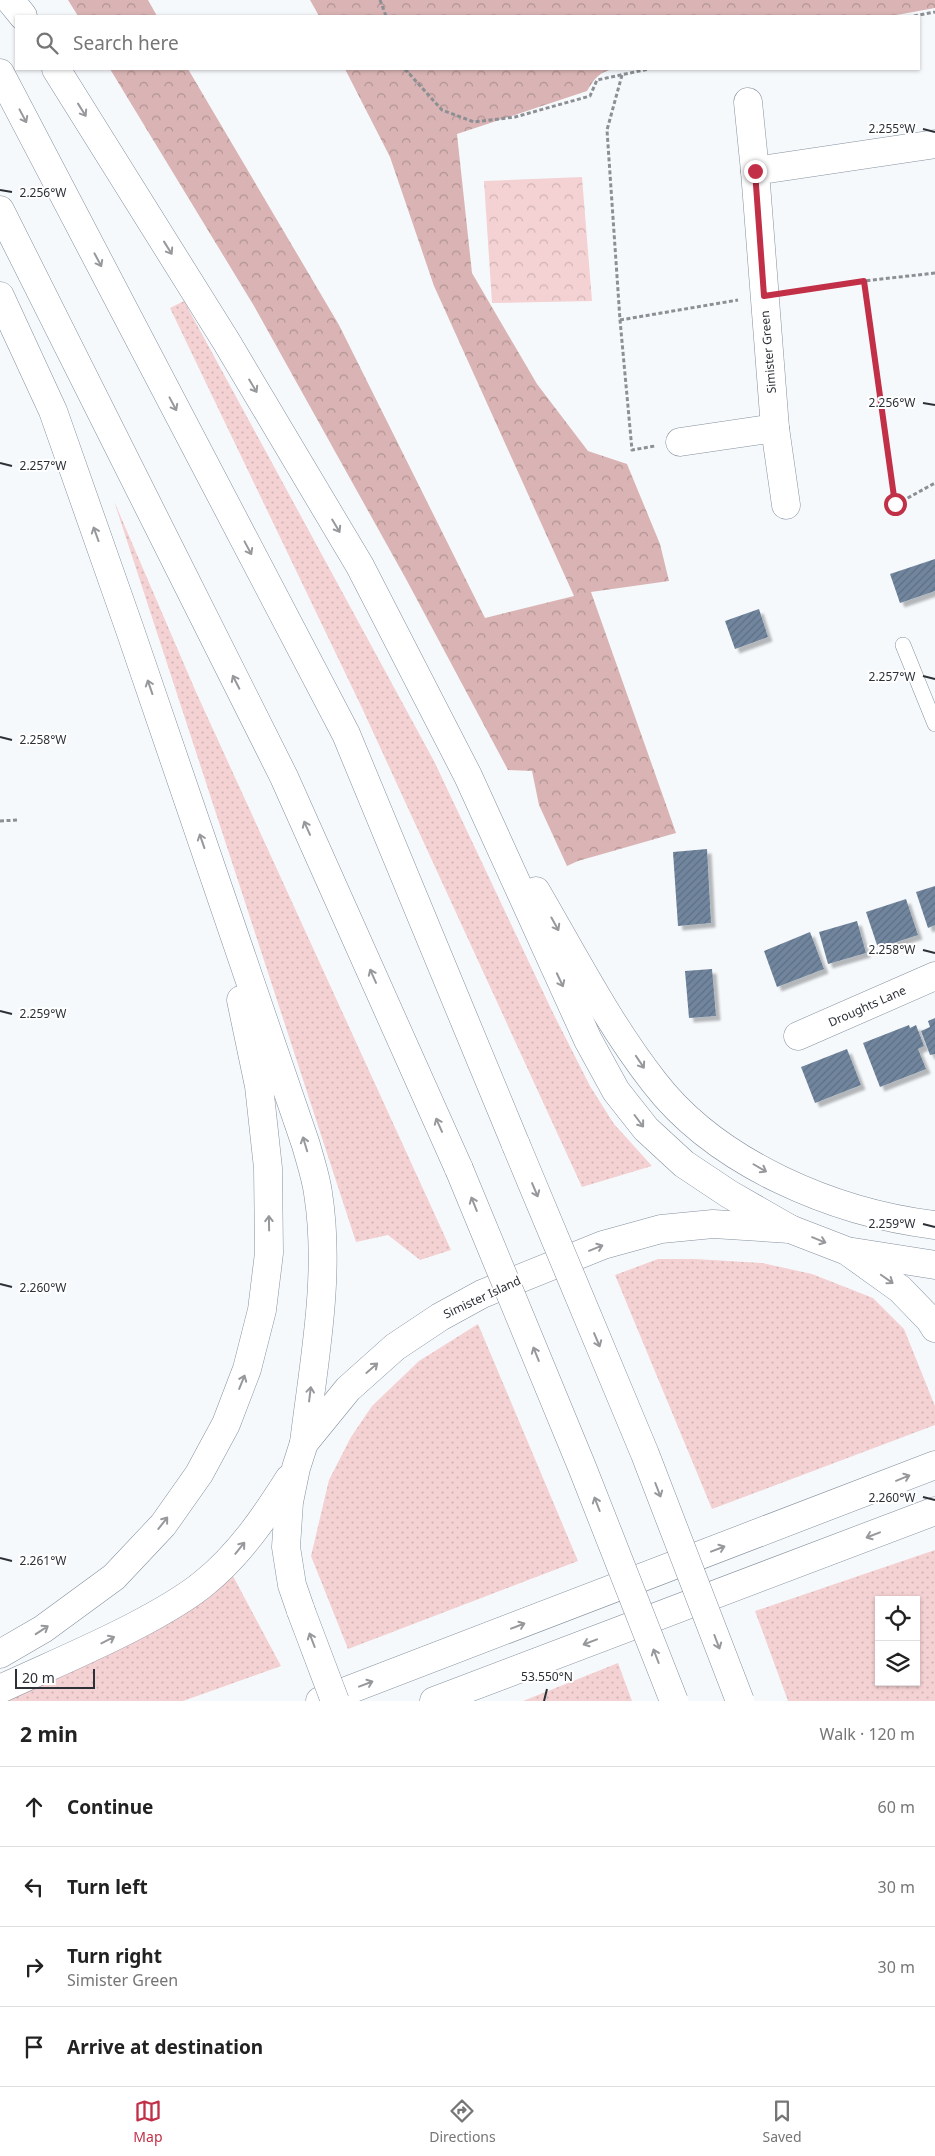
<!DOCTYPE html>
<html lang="en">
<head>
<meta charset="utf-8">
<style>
  body { margin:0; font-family:"Noto Sans",sans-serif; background:#f6f6f6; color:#222 }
  .controls { position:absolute; right:15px; bottom:15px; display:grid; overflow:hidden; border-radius:0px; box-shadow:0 1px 4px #0004 }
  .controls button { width:45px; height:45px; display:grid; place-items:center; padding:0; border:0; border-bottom:1px solid #e0e0e0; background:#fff; color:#222; font:25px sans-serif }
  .scale { position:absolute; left:15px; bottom:12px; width:80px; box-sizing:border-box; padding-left:5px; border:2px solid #2c3137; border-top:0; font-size:14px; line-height:18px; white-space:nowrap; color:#2c3137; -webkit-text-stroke:4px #fff; paint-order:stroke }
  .stop { position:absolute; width:15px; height:15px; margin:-11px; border:4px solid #c13047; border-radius:50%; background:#fff }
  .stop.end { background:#c13047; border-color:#fff; box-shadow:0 1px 5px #0008 }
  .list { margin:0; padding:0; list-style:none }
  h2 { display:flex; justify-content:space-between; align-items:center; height:65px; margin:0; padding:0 20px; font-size:21px }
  h2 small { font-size:16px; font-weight:400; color:#767676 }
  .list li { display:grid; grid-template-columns:32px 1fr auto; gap:15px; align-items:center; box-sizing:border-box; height:80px; padding:0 20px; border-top:1px solid #e0e0e0 }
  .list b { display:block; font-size:19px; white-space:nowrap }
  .list p { margin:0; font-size:16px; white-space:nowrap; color:#767676 }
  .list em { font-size:16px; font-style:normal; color:#767676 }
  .icon { flex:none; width:28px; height:28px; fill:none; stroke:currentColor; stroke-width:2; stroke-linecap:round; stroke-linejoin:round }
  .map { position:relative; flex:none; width:935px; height:1701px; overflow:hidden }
  .search { position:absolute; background:#fff; box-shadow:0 1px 4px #0004; left:15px; right:15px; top:15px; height:55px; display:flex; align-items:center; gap:12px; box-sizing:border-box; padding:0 18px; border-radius:0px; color:#767676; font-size:19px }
  .sheet { height:385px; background:#fff }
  nav { display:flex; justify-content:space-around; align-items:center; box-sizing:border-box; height:70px; border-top:1px solid #e0e0e0; background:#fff; font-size:14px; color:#767676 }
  nav a { display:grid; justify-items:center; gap:2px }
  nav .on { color:#c13047 }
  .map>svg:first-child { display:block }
  .grass { fill:url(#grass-dots); fill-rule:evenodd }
  .forest { fill:url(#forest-crowns) }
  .park { fill:url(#park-crowns) }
  .building { fill:url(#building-hatch); filter:url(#shadow) }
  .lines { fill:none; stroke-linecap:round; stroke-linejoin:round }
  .service-casing { stroke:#84909e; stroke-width:16 }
  .minor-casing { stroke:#84909e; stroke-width:29 }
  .motorway-casing { stroke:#84909e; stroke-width:29 }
  .path { stroke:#8c9094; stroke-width:3; stroke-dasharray:4 2.5; stroke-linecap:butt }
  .service { stroke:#fff; stroke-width:15 }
  .minor { stroke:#fff; stroke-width:28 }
  .motorway { stroke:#fff; stroke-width:28 }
  .motorway-bridge-casing { stroke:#84909e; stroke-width:29; stroke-linecap:butt }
  .motorway-bridge { stroke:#fff; stroke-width:28 }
  .oneway { stroke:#96989b }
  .route { stroke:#c13047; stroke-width:6 }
  .ticks { fill:none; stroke:#2c3137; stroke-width:2 }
  .labels { text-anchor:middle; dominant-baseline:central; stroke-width:4; stroke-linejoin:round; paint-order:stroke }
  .street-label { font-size:12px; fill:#2c3137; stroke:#fff }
  .ticks-label { font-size:12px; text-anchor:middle; fill:#2c3137; stroke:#fff; stroke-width:4; stroke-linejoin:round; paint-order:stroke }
</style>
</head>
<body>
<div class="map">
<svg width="935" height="1701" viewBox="0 0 935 1701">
  <defs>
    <pattern id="grass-dots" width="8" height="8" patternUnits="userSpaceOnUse" patternTransform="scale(1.25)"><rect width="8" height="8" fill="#f4d1d2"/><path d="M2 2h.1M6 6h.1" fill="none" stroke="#d1b4b5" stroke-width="1.8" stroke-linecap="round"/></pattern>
    <pattern id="forest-crowns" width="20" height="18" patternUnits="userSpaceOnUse" patternTransform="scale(1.25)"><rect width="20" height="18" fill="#dab4b4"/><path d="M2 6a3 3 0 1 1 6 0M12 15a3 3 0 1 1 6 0" fill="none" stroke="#b19393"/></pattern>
    <pattern id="park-crowns" width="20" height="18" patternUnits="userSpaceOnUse" patternTransform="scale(1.25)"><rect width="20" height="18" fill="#f4d1d2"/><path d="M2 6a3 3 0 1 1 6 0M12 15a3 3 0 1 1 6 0" fill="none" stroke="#d1b4b5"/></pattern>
    <pattern id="building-hatch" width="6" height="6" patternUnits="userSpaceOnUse" patternTransform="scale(1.25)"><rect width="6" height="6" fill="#71869e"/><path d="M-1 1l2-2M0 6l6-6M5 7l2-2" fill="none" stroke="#5d6e82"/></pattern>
    <filter id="shadow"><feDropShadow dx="4.5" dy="4.5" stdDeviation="1" flood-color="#0004"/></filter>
  </defs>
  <rect width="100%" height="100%" fill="#f6f9fc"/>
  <g class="grass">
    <polygon points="184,301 434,761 553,1013 590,1086 614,1124 652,1166 582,1187 362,708 170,308"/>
    <polygon points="114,501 196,692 451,1250 420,1260 388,1235 356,1242"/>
    <polygon points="658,1259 695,1259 762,1263 812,1274 873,1298 904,1329 935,1406 935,1425 712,1509 615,1275"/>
    <polygon points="478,1324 578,1561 348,1649 311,1556 329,1480 351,1437 372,1406 419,1361"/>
    <path d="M 935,1550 L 935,1701 L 788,1701 L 755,1611 ZM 879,1600 L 916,1600 L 916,1682 L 879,1682 Z"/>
    <polygon points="233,1576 281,1666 183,1701 0,1701 0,1696 207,1599"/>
    <polygon points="618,1663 632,1701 523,1701"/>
  </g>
  <g class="forest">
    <polygon points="68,0 148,0 157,16 78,16"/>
    <polygon points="310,0 935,0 935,8 891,16 319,16"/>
    <path d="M 110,69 L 188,69 L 339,325 L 485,618 L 574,596 L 434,286 L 390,157 L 345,69 L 614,69 C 599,72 594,79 587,91 L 457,134 L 472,273 L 537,384 L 588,451 L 627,464 L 660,544 L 669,581 L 591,592 L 676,833 L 578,861 L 567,866 L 539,805 L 532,771 L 508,770 L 406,579 L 254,306 Z"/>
  </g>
  <polygon class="park" points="582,177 592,301 492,303 484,181"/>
  <g class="building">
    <polygon points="935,559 935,591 900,603 890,574"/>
    <polygon points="759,609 768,637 735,649 725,621"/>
    <polygon points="707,849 711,923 678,926 673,852"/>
    <polygon points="935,886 935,925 928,928 916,892"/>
    <polygon points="906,899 918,935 878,948 866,912"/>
    <polygon points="857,921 866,953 828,964 819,932"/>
    <polygon points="810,932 824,969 777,987 764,951"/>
    <polygon points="712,969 716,1016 689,1018 685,971"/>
    <polygon points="935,1018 935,1054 930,1055 921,1031 930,1027 928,1021"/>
    <polygon points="909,1025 910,1028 916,1025 924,1046 918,1049 926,1069 880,1087 863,1043"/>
    <polygon points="847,1049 861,1085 815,1103 801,1067"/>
  </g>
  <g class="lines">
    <g class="service-casing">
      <polyline id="service" points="903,645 935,724"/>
    </g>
    <g class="minor-casing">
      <g id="minor">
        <polyline points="748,102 755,171"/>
        <polyline points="680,442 775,428"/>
        <polyline points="786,505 775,428 755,171 935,144"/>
        <polyline points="798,1036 935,976"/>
      </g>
    </g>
    <g class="motorway-casing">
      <g id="motorway">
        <polyline points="10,0 23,16"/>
        <polyline points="56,69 226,341 360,566 468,776 588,1040 616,1091 646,1129 684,1164 729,1194 790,1229"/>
        <polyline points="0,73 346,734 516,1145"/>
        <polyline points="0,210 284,777 459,1169"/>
        <path d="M 0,296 L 53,411 L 130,630 L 306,1145 C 310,1160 316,1177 318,1193 C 331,1275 314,1360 304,1443"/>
        <path d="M 536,891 C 574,956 608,1023 654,1082 C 717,1164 835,1213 935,1225"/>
        <polyline points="853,1252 935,1265"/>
        <polyline points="301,1611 292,1585 286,1547 289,1502 296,1468 304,1443 348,1389 395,1347 440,1317 482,1294 603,1245 661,1229 713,1224 790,1229 847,1251 900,1289 930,1320 935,1328"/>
        <polyline points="0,1654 43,1629 114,1577 163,1525 199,1474 226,1424 247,1369 262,1310 269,1253 268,1168 259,1086 241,1000"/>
        <path d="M 0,1689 C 45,1668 91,1649 135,1626 C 158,1614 182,1601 203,1584 C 239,1555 265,1517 289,1479"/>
        <polyline points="320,1701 935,1465"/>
        <polyline points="434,1701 935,1511"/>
      </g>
    </g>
    <g class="path">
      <polyline points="380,0 386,16"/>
      <polyline points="914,16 935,12"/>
      <polyline points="405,69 442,110 474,122 515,117 590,96 597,80 649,69"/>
      <polyline points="622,75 607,130 620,320 632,450 655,446"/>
      <polyline points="935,273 864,281 895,505 935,483"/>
      <polyline points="791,292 864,281"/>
      <polyline points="620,320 738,300"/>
      <polyline points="0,821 17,820"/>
    </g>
    <use href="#service" class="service"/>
    <use href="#minor" class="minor"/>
    <use href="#motorway" class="motorway"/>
    <g class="motorway-bridge-casing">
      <g id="motorway-bridge">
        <polyline points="516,1145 645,1454 740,1701"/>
        <polyline points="459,1169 582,1467 674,1701"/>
        <polyline points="301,1611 335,1701"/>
      </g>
    </g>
    <use href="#motorway-bridge" class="motorway-bridge"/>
  </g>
  <defs><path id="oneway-shaft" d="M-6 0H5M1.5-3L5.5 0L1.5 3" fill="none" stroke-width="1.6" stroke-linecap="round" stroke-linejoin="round" transform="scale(1.25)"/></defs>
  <g class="oneway">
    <use href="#oneway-shaft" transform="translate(82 110) rotate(58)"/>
    <use href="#oneway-shaft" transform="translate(23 116) rotate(62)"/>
    <use href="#oneway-shaft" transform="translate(168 248) rotate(58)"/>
    <use href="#oneway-shaft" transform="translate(98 260) rotate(62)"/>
    <use href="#oneway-shaft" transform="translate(253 386) rotate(59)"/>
    <use href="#oneway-shaft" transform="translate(173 404) rotate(62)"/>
    <use href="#oneway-shaft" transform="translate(336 526) rotate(59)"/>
    <use href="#oneway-shaft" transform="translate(96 534) rotate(-110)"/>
    <use href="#oneway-shaft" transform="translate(248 548) rotate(62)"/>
    <use href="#oneway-shaft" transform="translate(236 682) rotate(-117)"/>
    <use href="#oneway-shaft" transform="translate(150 687) rotate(-109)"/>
    <use href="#oneway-shaft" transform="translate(307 828) rotate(-114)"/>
    <use href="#oneway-shaft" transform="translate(202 841) rotate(-109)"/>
    <use href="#oneway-shaft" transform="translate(555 924) rotate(61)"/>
    <use href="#oneway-shaft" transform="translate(373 976) rotate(-114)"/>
    <use href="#oneway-shaft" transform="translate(560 980) rotate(65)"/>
    <use href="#oneway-shaft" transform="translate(640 1062) rotate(56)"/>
    <use href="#oneway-shaft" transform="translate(639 1121) rotate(53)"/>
    <use href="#oneway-shaft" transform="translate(439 1125) rotate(-114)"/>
    <use href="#oneway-shaft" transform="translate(305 1144) rotate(-107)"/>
    <use href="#oneway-shaft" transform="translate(760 1168) rotate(30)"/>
    <use href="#oneway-shaft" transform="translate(535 1190) rotate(67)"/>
    <use href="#oneway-shaft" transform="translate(474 1204) rotate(-112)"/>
    <use href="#oneway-shaft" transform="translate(269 1223) rotate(-91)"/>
    <use href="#oneway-shaft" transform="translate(819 1240) rotate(22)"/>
    <use href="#oneway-shaft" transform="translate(596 1248) rotate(-22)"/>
    <use href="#oneway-shaft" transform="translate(887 1279) rotate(35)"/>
    <use href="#oneway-shaft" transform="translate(597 1340) rotate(67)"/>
    <use href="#oneway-shaft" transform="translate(536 1354) rotate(-112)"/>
    <use href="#oneway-shaft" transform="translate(372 1368) rotate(-41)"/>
    <use href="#oneway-shaft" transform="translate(242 1382) rotate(-68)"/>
    <use href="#oneway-shaft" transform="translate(310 1394) rotate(-83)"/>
    <use href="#oneway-shaft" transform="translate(903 1478) rotate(-22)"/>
    <use href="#oneway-shaft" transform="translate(658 1490) rotate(69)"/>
    <use href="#oneway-shaft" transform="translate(597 1504) rotate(-111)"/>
    <use href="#oneway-shaft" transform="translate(163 1523) rotate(-52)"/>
    <use href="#oneway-shaft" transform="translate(873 1535) rotate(159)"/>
    <use href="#oneway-shaft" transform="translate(240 1548) rotate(-51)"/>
    <use href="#oneway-shaft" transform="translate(718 1549) rotate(-21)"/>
    <use href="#oneway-shaft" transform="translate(518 1626) rotate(-21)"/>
    <use href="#oneway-shaft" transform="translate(42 1630) rotate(-33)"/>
    <use href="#oneway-shaft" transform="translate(108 1640) rotate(-27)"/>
    <use href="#oneway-shaft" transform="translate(312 1640) rotate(-111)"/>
    <use href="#oneway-shaft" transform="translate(590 1642) rotate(159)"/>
    <use href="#oneway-shaft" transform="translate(717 1642) rotate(69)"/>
    <use href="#oneway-shaft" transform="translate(656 1656) rotate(-111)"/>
    <use href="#oneway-shaft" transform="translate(366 1684) rotate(-21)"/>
  </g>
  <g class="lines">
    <polyline class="route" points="755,171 764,296 864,281 895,504"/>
  </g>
  <path class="ticks" d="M 923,129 L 935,132M 0,190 L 12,192M 923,403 L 935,405M 0,463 L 12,466M 923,676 L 935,679M 0,737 L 12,740M 923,950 L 935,953M 0,1011 L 12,1014M 923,1224 L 935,1227M 0,1284 L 12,1287M 923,1497 L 935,1500M 0,1558 L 12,1561M 544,1701 L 547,1689"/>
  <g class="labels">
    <g class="street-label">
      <text transform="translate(768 352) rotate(-95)">Simister Green</text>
      <text transform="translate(867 1006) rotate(-24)">Droughts Lane</text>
      <text transform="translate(482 1297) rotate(-25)">Simister Island</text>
    </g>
  </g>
  <g class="ticks-label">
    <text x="892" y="133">2.255°W</text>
    <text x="43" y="197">2.256°W</text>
    <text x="892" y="407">2.256°W</text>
    <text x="43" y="470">2.257°W</text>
    <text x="892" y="681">2.257°W</text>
    <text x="43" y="744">2.258°W</text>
    <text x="892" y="954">2.258°W</text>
    <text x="43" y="1018">2.259°W</text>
    <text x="892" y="1228">2.259°W</text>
    <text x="43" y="1292">2.260°W</text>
    <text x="892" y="1502">2.260°W</text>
    <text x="43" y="1565">2.261°W</text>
    <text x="547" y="1681">53.550°N</text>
  </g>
</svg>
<div class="controls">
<button><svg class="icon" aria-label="locate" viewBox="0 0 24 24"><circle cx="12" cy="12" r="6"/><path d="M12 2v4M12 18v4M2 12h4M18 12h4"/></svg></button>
<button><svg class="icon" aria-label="layers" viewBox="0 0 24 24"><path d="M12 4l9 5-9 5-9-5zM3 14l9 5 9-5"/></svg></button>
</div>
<div class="scale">20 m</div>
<div class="stop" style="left:895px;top:504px"></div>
<div class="stop end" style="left:755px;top:171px"></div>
<div class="search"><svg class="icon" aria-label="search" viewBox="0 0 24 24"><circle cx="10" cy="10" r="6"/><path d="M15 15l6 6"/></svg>Search here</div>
</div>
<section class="sheet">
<h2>2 min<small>Walk · 120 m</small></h2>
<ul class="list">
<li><svg class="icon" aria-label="ahead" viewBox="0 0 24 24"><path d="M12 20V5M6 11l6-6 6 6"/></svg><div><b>Continue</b></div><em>60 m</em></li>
<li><svg class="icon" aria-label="left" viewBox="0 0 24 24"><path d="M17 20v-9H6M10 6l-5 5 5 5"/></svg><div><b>Turn left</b></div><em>30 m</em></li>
<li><svg class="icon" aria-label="right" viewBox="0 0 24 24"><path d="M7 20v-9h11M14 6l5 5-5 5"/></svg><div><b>Turn right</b><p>Simister Green</p></div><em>30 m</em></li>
<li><svg class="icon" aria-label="arrive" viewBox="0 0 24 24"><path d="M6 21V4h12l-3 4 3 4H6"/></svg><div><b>Arrive at destination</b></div></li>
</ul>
</section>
<nav>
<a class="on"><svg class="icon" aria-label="map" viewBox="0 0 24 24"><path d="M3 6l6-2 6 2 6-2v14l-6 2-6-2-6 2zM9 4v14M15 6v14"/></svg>Map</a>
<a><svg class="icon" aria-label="directions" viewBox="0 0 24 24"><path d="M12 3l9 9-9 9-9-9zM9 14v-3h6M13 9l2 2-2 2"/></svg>Directions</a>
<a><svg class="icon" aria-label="saved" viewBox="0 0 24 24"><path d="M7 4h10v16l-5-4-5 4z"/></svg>Saved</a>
</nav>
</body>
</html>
